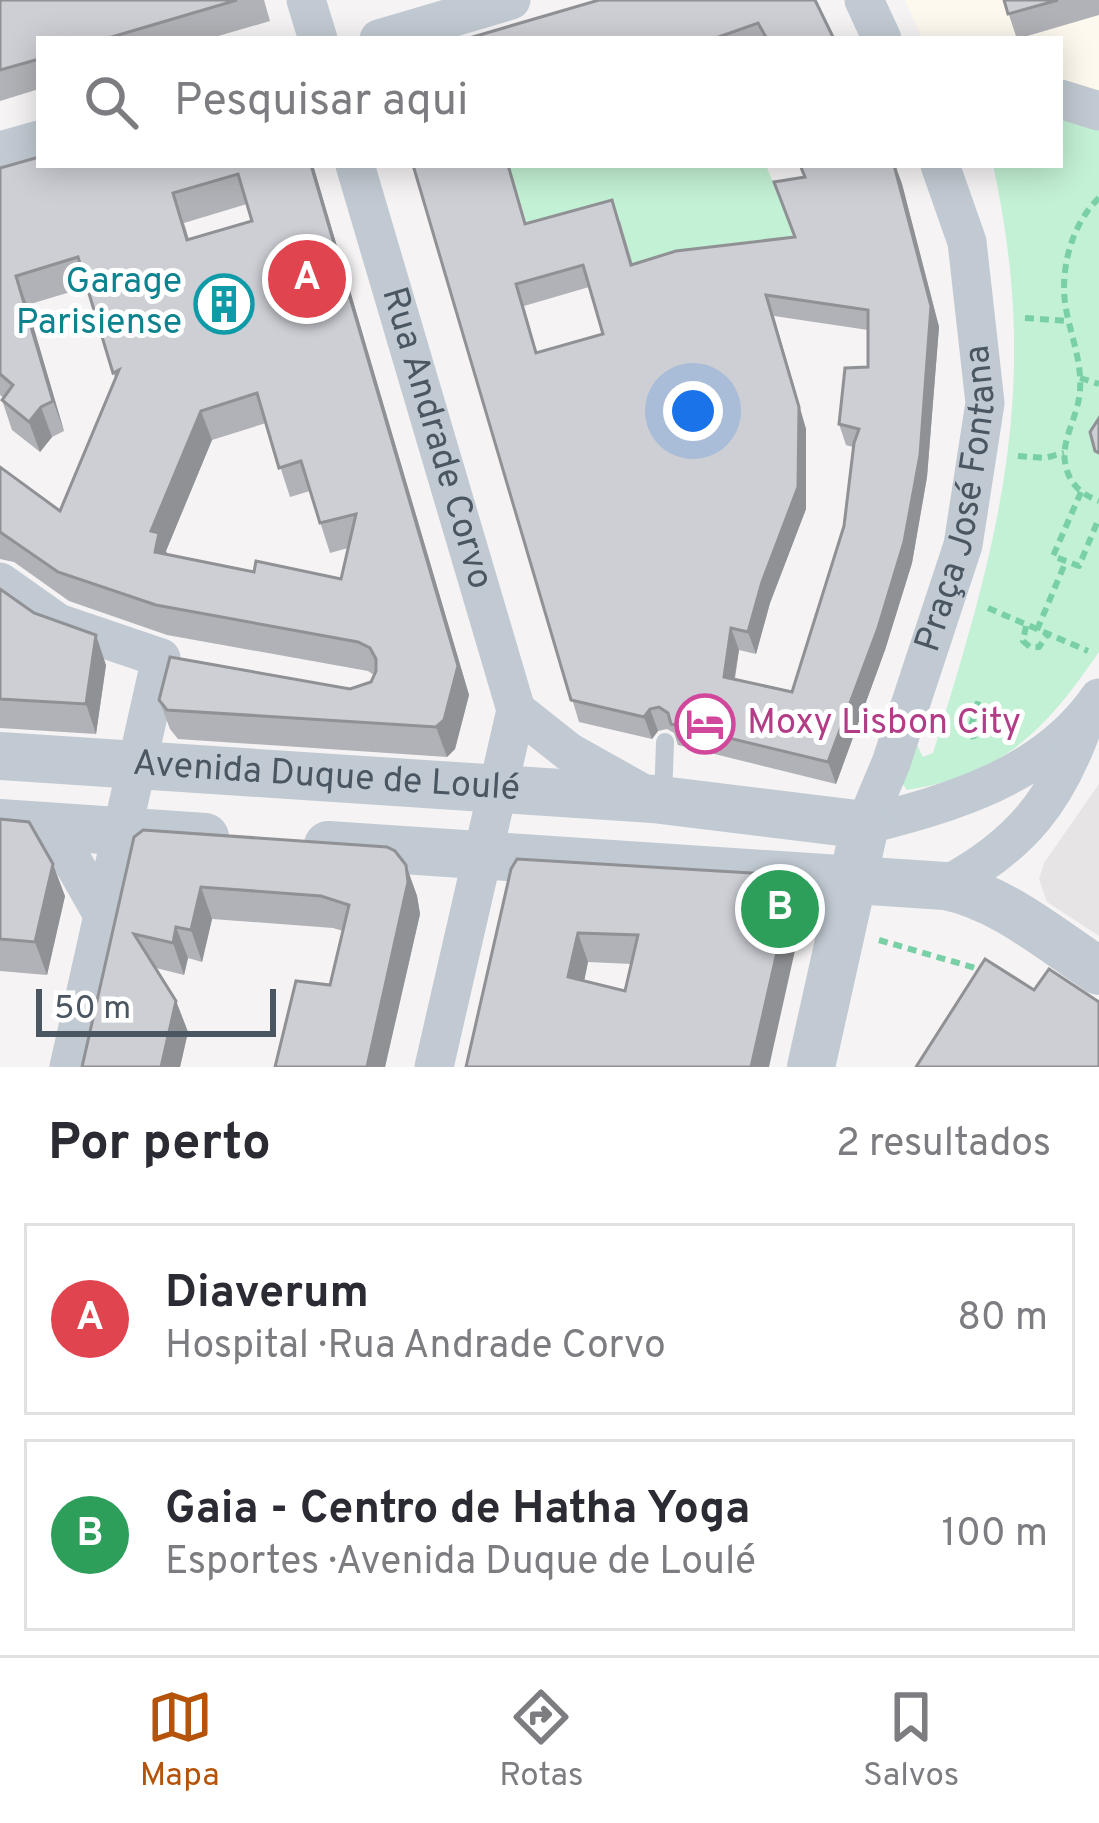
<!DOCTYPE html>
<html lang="pt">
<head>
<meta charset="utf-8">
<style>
  body { margin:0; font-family:Overpass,sans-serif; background:#f2f2f3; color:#2b2b33 }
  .scale { position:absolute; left:36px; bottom:30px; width:240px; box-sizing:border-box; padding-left:12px; border:6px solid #4a5661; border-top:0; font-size:33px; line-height:42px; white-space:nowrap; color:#4a5661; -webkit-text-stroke:9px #fff; paint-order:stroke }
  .you { position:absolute; left:693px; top:411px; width:42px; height:42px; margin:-30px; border:9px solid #fff; border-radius:50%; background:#1a73e8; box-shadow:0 0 0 18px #1a73e833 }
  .badge { display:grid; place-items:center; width:78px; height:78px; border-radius:50%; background:#b45309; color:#fff; font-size:39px; font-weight:700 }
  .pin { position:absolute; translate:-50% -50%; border:6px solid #fff; box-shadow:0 3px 12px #0006 }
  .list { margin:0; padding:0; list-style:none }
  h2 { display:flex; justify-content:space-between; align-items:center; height:156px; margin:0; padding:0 48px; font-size:51px }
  h2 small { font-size:39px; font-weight:400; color:#7c7c81 }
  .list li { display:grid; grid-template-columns:78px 1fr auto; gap:36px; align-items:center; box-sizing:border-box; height:192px; margin:0 24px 24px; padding:0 24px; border:3px solid #e1e1e2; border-radius:0px }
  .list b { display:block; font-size:45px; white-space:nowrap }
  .list p { margin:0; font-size:39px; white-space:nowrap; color:#7c7c81 }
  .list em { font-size:39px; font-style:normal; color:#7c7c81 }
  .icon { flex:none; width:66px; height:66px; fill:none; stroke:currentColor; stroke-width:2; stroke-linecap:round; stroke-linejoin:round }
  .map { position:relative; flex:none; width:1099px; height:1067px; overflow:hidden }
  .search { position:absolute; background:#fff; box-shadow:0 6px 30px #0003; left:36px; right:36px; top:36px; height:132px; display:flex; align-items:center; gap:30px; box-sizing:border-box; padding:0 42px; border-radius:0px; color:#7c7c81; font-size:45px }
  .sheet { height:588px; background:#fff }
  nav { display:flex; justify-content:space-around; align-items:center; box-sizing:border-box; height:168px; border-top:3px solid #e1e1e2; background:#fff; font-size:33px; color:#7c7c81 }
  nav a { display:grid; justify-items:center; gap:6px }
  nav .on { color:#b45309 }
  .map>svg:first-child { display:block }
  .commercial { fill:#fdf9ef }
  .education { fill:#e6e4e5 }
  .green { fill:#c3f1d5 }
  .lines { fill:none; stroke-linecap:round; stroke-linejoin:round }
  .path { stroke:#7ad0a6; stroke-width:6; stroke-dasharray:9 6; stroke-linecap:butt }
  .service { stroke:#c1cad2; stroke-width:18 }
  .minor { stroke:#c1cad2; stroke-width:39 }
  .tertiary { stroke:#c1cad2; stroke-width:48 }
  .wall { fill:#b0b2b7; fill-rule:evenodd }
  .shaded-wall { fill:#909195 }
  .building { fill:#cdcfd5; stroke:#909195; stroke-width:3; fill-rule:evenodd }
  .labels { text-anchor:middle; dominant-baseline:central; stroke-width:10; stroke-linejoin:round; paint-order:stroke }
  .culture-label { font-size:36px; fill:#0d838f; stroke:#fff; text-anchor:end }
  .street-label { font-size:36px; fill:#4a5661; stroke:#fff }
  .hotel-label { font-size:36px; fill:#b23c85; stroke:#fff; text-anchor:start }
</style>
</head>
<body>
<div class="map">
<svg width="1099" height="1067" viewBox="0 0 1099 1067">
  <rect width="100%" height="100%" fill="#f5f3f3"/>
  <polygon class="commercial" points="905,0 1099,0 1099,93 1060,82 1060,39 922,39"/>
  <polygon class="education" points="1099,784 1099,936 1047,902 1039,879 1044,863"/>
  <g class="green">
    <path d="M 1060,113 L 1099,124 L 1099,652 C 1046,729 1004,775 907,790 L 902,783 L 915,741 L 923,757 L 933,753 C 999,540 1042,389 993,165 L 1060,165 Z"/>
    <polygon points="509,165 766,165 804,261 639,287 533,245"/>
  </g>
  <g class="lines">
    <g class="path">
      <path d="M 1099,198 C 1071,224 1059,272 1066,309 C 1071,336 1082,362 1080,390 C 1079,414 1061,440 1065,462 C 1068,482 1080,494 1099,501"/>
      <polyline points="1025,318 1069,321"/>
      <polyline points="1080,378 1099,384"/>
      <polyline points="1018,456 1045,458 1064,453"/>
      <polyline points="1081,492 1053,556 1079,566 1099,518"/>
      <polyline points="988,608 1088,651"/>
      <polyline points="1026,626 1023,641 1030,647 1039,647 1048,634"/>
      <polyline points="1037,630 1066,561"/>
      <polyline points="974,739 971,726 979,699"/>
      <polyline points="879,940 982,970"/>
    </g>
    <polyline class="service" points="663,800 665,742"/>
    <g class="minor">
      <polyline points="306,0 318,39"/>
      <polyline points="864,0 882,39"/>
      <polyline points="379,39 511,0"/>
      <polyline points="1060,99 1099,111"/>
      <polyline points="0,151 39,140"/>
      <path id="s1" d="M 355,165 L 516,710 L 434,1067"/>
      <polyline points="0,582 58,623 161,658 69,1067"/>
      <polyline points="516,710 569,752 651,798"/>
      <path id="s2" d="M 865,825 L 891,763 L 963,545 L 985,403 L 967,242 L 940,165"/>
      <path d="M 865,825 C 952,803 1045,776 1099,698"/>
      <polyline points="53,827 103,915"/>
      <path d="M 945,886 C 1022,845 1058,799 1086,717"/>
    </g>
    <g class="tertiary">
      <path id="s3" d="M 0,756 L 653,799 L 865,825 L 811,1067"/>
      <polyline points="0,823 205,837"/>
      <path d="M 328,845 L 945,886 C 1002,897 1051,940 1099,971"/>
    </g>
  </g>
  <g class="wall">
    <polygon points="0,0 264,0 270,21 208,39 39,39 39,89 0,101"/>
    <polygon points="815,0 834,39 466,39"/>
    <polygon points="1004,0 1099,0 1099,15 1017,39"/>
    <path d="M 39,165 L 313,165 L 469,695 L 455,749 L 447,757 L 178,739 L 170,729 L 159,700 L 350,689 L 371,682 L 374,675 L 368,671 L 167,635 L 69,601 L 14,562 L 0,559 L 0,467 L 60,511 L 115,378 L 87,287 L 27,305 L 64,431 L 52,437 L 40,452 L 12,430 L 2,400 L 4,398 L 0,395 L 0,168 ZM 247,204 L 252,221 L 189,239 L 184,223 ZM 266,423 L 290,497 L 310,491 L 330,553 L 348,548 L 341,579 L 254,572 L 167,554 L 166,551 L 212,440 Z"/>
    <path d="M 413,165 L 509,165 L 526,223 L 620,221 L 633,265 L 795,237 L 804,177 L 799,165 L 895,165 L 902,184 L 939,327 L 927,477 L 912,563 L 885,650 L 836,784 L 678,745 L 674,733 L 667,729 L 658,731 L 652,739 L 579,722 ZM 589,287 L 603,334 L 537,353 L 524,306 ZM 774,316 L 868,330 L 868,367 L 839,424 L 846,445 L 853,447 L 844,526 L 792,692 L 735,679 L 739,650 L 756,654 L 770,603 L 806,509 L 806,429 Z"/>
    <polygon points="0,589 106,665 96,734 0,728"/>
    <polygon points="0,819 65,896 47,975 0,971"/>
    <polygon points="134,837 406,865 417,896 420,914 385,1067 275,1067 330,985 343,931 333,928 212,919 202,962 188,958 184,975 156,968 176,1001 188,1032 180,1067 82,1067"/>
    <path d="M 511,869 L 786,891 L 797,920 L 798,937 L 466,1067 ZM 588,962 L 631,964 L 625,991 L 584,981 Z"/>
  </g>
  <g class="shaded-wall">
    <polygon points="311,165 313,165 469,695 455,749 447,757 436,727"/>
    <polygon points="895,165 902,184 939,327 927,477 912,563 885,650 836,784 828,762"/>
    <polygon points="16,276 27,305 64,431 53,401"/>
    <polygon points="766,295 806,429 806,509 770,603 756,654 748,632"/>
    <polygon points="41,407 52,437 40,452 29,422"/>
    <polygon points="201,411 212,440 166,551 170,563 155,552 151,531"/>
    <polygon points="731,628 739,650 731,698 724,677"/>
    <polygon points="96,635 106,665 96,734 86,704"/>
    <polygon points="650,709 658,731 652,739 644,717"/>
    <polygon points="53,864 65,896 47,975 35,942"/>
    <polygon points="406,865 417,896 420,914 385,1067 367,1067"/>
    <polygon points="201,887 212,919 202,962 191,930"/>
    <polygon points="786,891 797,920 798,937 769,1067 751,1067"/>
    <polygon points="176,927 188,958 184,975 173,943"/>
    <polygon points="578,933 588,962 579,1006 568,977"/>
    <polygon points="176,1001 188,1032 180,1067 161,1067"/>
  </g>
  <g class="building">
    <polygon points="0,0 237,0 105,39 39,39 39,59 0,70"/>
    <polygon points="599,0 815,0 834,39 767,39 758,23 713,39 466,39"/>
    <polygon points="1004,0 1058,0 1008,14"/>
    <path d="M 39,157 L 39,165 L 311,165 L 458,666 L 444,720 L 436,727 L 167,710 L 159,700 L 170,657 L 350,689 L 371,682 L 376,671 L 376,659 L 370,648 L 358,642 L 156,605 L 58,572 L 0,532 L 0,467 L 60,511 L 119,370 L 113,373 L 78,257 L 16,276 L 53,401 L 41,407 L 29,422 L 2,400 L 13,385 L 0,374 L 0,168 ZM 238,174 L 252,221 L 187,240 L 173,193 ZM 257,393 L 279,468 L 301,461 L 320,523 L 356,514 L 341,579 L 256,561 L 254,572 L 155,552 L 159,533 L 151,531 L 201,411 Z"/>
    <path d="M 413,165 L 508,165 L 525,224 L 612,200 L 631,265 L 676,251 L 795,237 L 774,182 L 805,177 L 800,165 L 894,165 L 931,306 L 920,455 L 904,542 L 878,628 L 828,762 L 671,724 L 668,713 L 659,707 L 650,709 L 644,717 L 571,700 ZM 583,265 L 603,334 L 536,353 L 516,284 ZM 766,295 L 868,310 L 868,367 L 845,368 L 839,424 L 859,429 L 854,443 L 844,526 L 792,692 L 724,677 L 731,628 L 748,632 L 762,582 L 798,487 L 799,407 Z"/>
    <polygon points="1099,418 1099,453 1095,451 1090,432"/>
    <polygon points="0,589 34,613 96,635 86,704 0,699"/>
    <polygon points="0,819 29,822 53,864 35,942 0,939"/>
    <polygon points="143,830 387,847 395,851 406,865 408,882 367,1067 275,1067 296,981 330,985 349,905 321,896 201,887 191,930 176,927 173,943 134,934 176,1001 161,1067 82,1067 134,837"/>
    <path d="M 517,859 L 768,874 L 786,891 L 787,908 L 751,1067 L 466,1067 L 511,869 ZM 578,933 L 638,935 L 625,991 L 568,977 Z"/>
    <polygon points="985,959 1034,990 1049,969 1099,1002 1099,1067 916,1067"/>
  </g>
  <defs>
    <g id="building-ring" transform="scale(3)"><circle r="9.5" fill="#fff" stroke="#0f9aa8" stroke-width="1.5"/><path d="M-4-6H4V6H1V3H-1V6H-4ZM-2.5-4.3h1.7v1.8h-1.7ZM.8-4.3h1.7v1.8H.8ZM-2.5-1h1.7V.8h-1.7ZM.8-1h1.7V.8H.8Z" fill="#0f9aa8"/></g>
    <g id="hotel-ring" transform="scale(3)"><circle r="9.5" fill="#fff" stroke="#d1479c" stroke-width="1.5"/><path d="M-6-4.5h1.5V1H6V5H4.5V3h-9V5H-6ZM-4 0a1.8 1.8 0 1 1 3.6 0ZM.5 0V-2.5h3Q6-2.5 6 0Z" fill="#d1479c"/></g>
  </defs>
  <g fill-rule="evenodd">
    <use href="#building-ring" x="224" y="304"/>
    <use href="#hotel-ring" x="705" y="724"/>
  </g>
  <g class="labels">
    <g class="culture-label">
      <text x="182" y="283">Garage<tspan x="182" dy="41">Parisiense</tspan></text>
    </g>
    <g class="street-label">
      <text stroke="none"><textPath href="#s1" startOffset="285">Rua Andrade Corvo</textPath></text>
      <text stroke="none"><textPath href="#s2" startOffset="342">Praça José Fontana</textPath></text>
      <text stroke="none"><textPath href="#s3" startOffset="327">Avenida Duque de Loulé</textPath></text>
    </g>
    <g class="hotel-label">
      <text x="747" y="724">Moxy Lisbon City</text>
    </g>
  </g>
</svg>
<div class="scale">50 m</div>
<div class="you"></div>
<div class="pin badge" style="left:307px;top:279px;background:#e0444e">A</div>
<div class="pin badge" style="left:780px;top:909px;background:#2e9e5b">B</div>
<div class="search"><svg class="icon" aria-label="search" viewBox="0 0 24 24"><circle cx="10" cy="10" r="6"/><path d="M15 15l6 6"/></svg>Pesquisar aqui</div>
</div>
<section class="sheet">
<h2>Por perto<small>2 resultados</small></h2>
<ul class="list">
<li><span class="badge" style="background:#e0444e">A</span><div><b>Diaverum</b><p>Hospital · Rua Andrade Corvo</p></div><em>80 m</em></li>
<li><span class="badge" style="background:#2e9e5b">B</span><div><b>Gaia - Centro de Hatha Yoga</b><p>Esportes · Avenida Duque de Loulé</p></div><em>100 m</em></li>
</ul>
</section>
<nav>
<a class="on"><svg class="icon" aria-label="map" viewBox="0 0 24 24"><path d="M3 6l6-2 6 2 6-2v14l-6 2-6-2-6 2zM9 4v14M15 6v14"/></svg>Mapa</a>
<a><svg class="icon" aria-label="directions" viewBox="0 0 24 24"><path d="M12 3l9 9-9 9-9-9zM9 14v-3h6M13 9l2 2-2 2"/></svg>Rotas</a>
<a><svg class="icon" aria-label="saved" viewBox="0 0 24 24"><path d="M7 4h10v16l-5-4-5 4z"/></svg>Salvos</a>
</nav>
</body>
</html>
